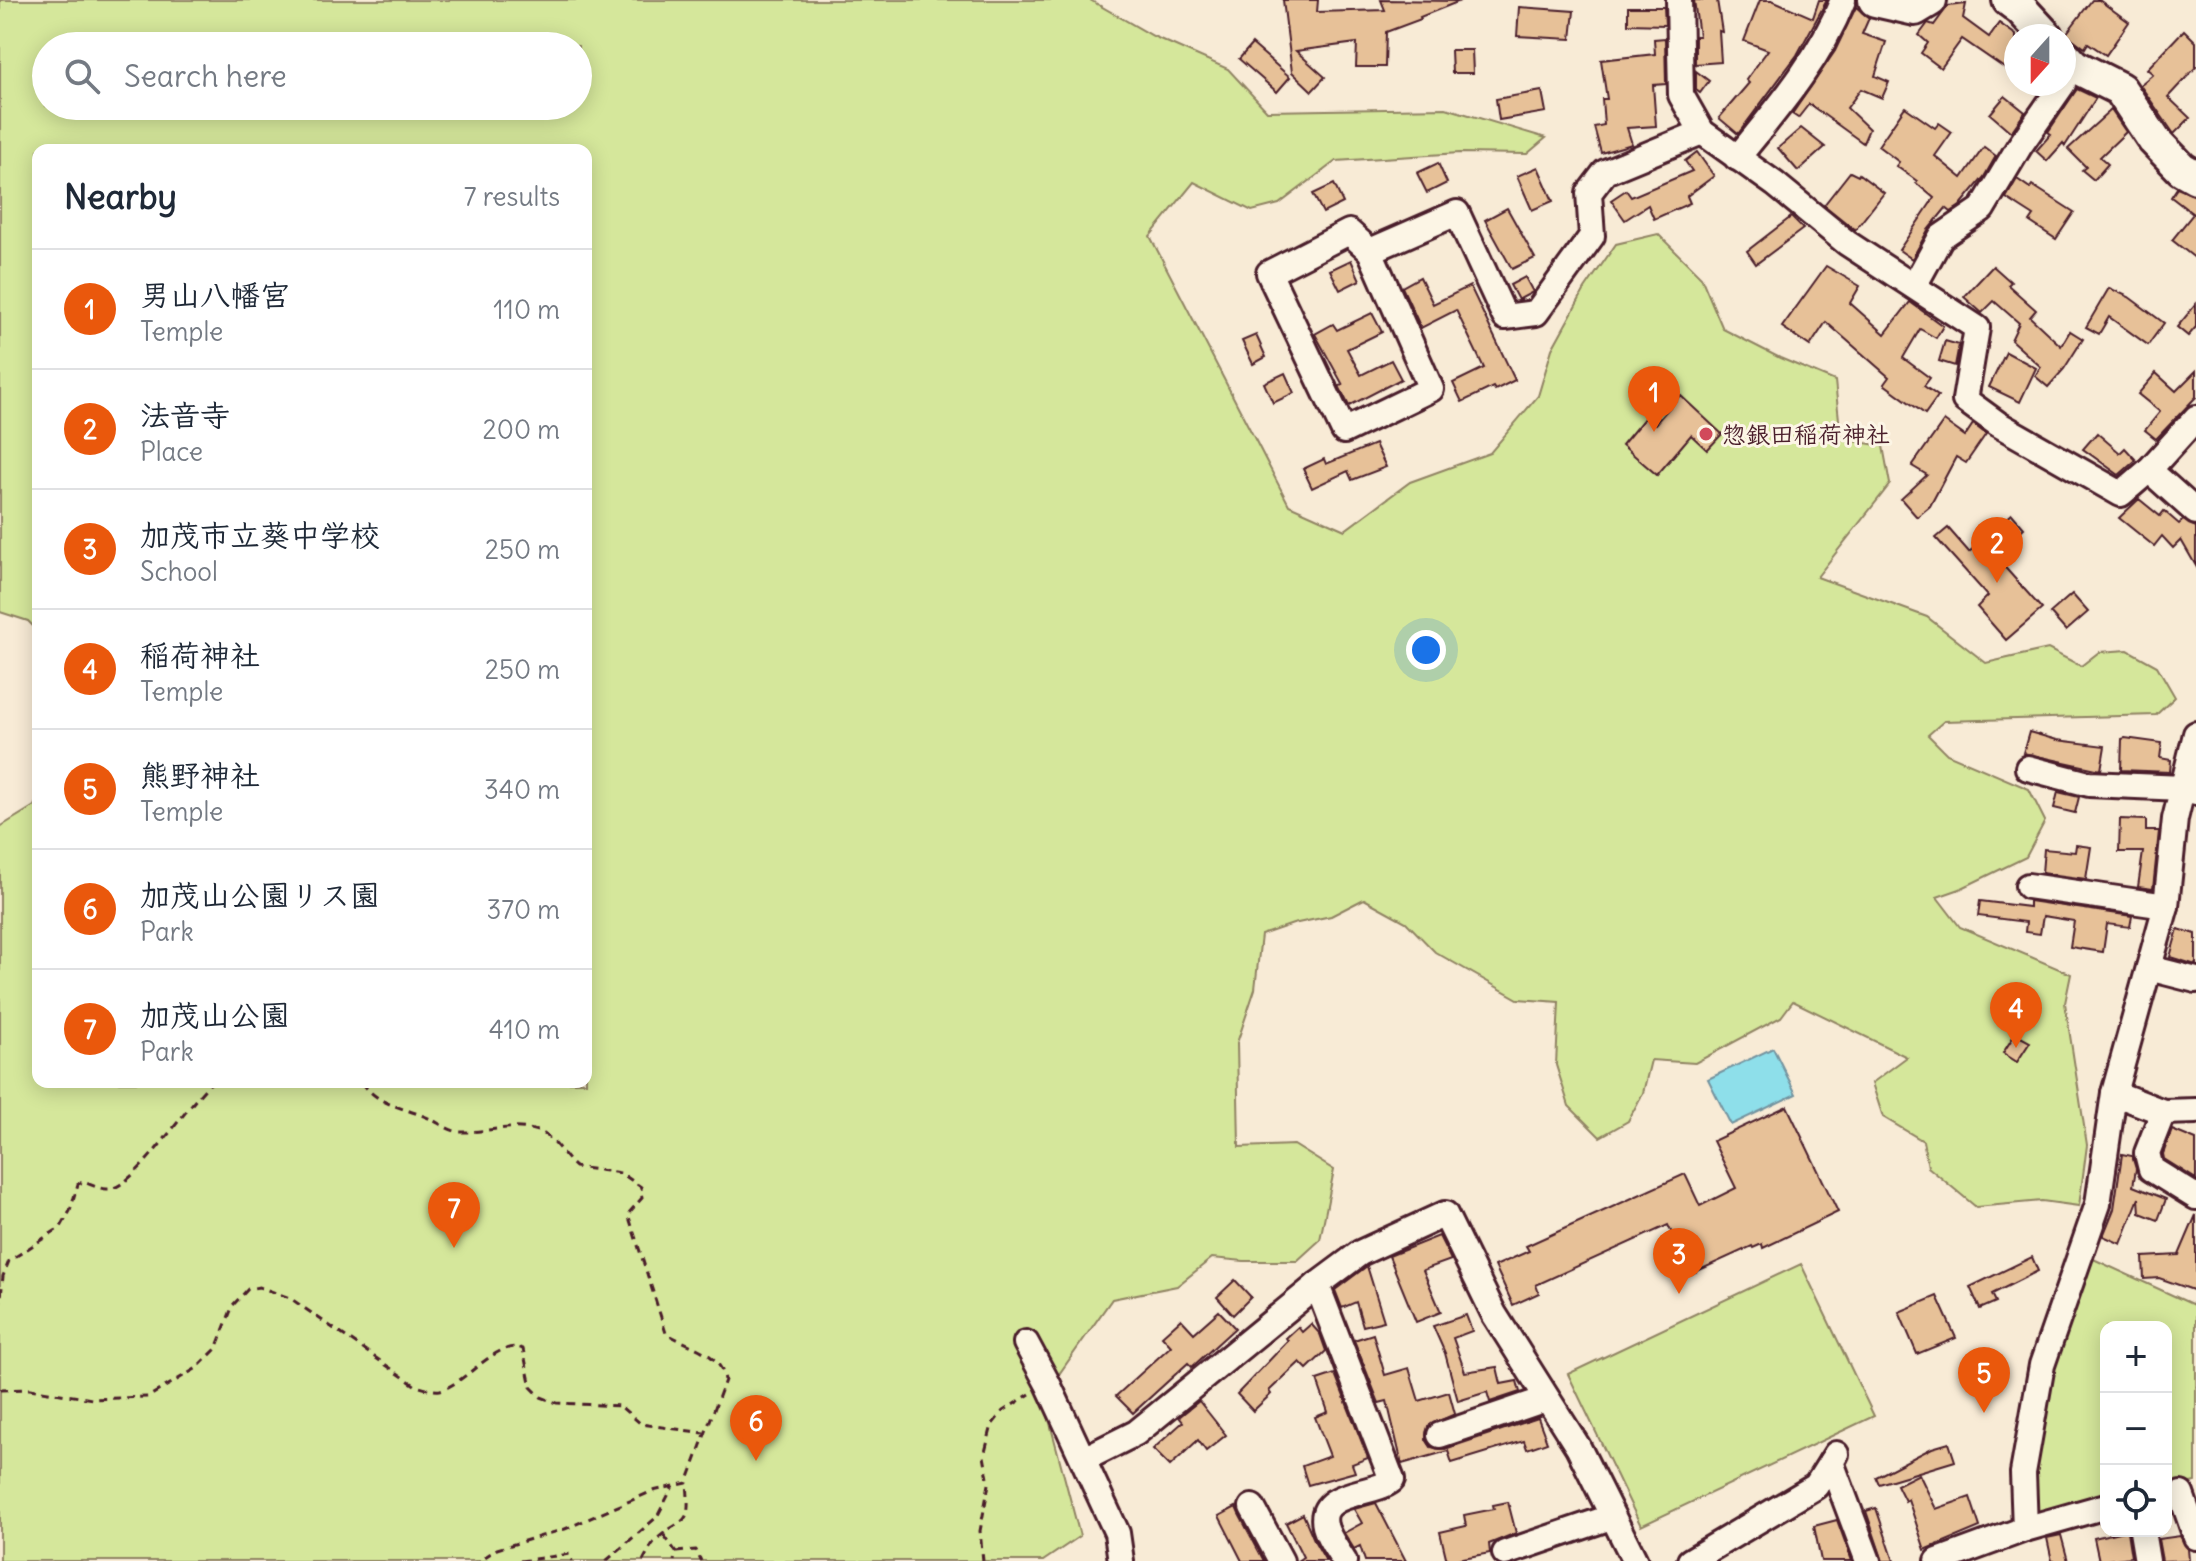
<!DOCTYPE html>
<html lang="en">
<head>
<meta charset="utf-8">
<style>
  body { margin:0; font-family:Delius,"Klee One",sans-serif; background:#f2f2f3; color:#1f2937 }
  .controls { position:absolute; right:24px; bottom:24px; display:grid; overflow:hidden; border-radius:16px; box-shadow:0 4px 20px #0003 }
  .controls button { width:72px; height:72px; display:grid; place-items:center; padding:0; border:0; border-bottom:2px solid #e0e1e3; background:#fff; color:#1f2937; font:40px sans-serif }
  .compass { position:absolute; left:2004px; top:24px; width:72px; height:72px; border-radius:50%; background:#fff; box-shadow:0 4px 20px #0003; rotate:201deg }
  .you { position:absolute; left:1426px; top:650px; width:28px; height:28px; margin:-20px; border:6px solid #fff; border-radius:50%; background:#1a73e8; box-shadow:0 0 0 12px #1a73e833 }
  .badge { display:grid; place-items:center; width:52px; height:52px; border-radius:50%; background:#ea580c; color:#fff; font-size:26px; font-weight:700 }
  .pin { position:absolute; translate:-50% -66px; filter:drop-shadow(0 2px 4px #0008) }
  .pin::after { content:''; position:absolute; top:42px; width:28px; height:24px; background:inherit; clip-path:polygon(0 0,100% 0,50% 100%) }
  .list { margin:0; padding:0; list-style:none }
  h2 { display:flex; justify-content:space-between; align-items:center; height:104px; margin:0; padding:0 32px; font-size:34px }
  h2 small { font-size:26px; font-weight:400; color:#747a83 }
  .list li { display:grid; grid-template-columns:52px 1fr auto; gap:24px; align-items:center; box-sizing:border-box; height:120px; padding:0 32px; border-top:2px solid #e0e1e3 }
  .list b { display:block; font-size:30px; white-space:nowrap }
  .list p { margin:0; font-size:26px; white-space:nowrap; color:#747a83 }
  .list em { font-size:26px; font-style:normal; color:#747a83 }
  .icon { flex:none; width:44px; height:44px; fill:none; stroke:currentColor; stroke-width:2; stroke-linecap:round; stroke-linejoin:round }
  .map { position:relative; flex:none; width:2196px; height:1561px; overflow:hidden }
  .search { position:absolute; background:#fff; box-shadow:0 4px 20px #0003; left:32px; top:32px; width:560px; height:88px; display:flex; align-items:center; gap:20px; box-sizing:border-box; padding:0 28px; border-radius:44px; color:#747a83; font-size:30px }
  .panel { position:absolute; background:#fff; box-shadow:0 4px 20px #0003; left:32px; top:144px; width:560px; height:944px; border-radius:16px }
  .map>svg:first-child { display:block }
  .green { fill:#d5e79b; stroke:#908363; stroke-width:2; fill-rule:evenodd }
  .water { fill:#8edfea; stroke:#73929e; stroke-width:2 }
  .building { fill:#e7c198; stroke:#4a1f2b; stroke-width:2 }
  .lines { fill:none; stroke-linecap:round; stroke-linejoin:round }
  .minor-casing { stroke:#4a1f2b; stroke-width:30 }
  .major-casing { stroke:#4a1f2b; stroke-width:38 }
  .path { stroke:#4a1f2b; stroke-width:3; stroke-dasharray:8 6; stroke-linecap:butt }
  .minor { stroke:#fcf5e5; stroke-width:24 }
  .major { stroke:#fcf5e5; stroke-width:32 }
  .poi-dot { fill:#d1495b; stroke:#fcf5e5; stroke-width:3 }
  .labels { text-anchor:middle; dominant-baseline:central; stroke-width:6; stroke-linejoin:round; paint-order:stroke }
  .poi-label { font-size:24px; font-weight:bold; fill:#4a1f2b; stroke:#fcf5e5; text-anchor:start }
</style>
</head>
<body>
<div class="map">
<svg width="2196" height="1561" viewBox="0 0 2196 1561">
  <rect width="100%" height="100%" fill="#f8ebd6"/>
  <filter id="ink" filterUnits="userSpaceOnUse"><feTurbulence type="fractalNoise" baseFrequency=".0125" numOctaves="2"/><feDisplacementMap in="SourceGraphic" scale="16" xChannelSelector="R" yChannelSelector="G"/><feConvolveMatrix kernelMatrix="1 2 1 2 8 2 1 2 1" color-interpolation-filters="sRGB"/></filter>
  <g filter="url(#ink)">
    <g class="green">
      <path d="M 0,0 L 1090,0 L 1153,36 L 1228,69 L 1267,111 L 1446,108 L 1546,138 L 1527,154 L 1460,153 L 1336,161 L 1279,204 L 1252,211 L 1194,182 L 1150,236 L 1289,505 L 1345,530 L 1410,482 L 1490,453 L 1538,396 L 1552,349 L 1585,289 L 1616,244 L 1658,234 L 1701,277 L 1723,329 L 1780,358 L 1835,381 L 1841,439 L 1883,446 L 1890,484 L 1817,577 L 1927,617 L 1986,663 L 2048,649 L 2081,666 L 2099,652 L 2128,650 L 2157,666 L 2175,697 L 2156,715 L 1944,721 L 1928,735 L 1947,754 L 2029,789 L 2045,821 L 2026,857 L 1960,889 L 1937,897 L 1960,927 L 2071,974 L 2065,1003 L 2087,1145 L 2079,1206 L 2042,1201 L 1976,1207 L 1928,1167 L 1923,1141 L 1883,1117 L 1872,1083 L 1907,1057 L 1793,1001 L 1781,1017 L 1695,1063 L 1651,1060 L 1643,1093 L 1628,1121 L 1600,1137 L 1569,1106 L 1556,1065 L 1559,1002 L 1518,999 L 1435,952 L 1406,922 L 1364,899 L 1331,916 L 1293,924 L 1261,935 L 1255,989 L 1237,1043 L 1239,1147 L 1294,1145 L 1334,1170 L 1320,1240 L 1297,1261 L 1244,1261 L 1212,1258 L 1177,1286 L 1112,1299 L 1043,1397 L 1080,1536 L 1043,1561 L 0,1561 L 0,827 L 34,806 L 38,799 L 38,1082 L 586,1082 L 586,150 L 38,150 L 38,631 L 28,621 L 0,612 ZM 46,46 L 578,46 L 578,106 L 46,106 Z"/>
      <polygon points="2089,1257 2196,1306 2196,1482 2166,1487 2166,1327 2106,1327 2106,1499 2034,1518 2032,1474 2051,1370"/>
      <polygon points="1801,1264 1874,1416 1641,1526 1568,1374"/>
    </g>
    <polygon class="water" points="1773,1048 1796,1094 1731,1125 1708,1079"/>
    <g class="building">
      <polygon points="1283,0 1318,0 1317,12 1385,10 1381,0 1460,1 1420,17 1421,19 1386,32 1385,67 1356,67 1357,43 1296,51 1325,77 1312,91 1292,72"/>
      <polygon points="1694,0 1717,0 1722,32 1719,31 1721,62 1695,64 1695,36 1699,36"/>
      <polygon points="1760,0 1772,0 1813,18 1819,0 1827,0 1797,55 1738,134 1719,118 1749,83 1746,80 1768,50 1744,41"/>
      <polygon points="2092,0 2099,0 2129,22 2106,55 2088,43 2085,48 2066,34"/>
      <polygon points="1966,4 1963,18 1989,37 1999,23 2016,35 2016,76 1962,39 1941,68 1921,53 1928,43 1919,35 1928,23 1934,25 1948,6"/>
      <polygon points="1519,7 1574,11 1571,39 1517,36"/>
      <polygon points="1628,7 1664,7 1665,25 1628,24"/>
      <polygon points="1856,7 1869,18 1862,34 1886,42 1875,76 1889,82 1882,98 1861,89 1847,108 1869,129 1863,143 1809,104 1798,118 1792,114 1835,51"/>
      <polygon points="2184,30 2196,42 2196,67 2168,97 2190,118 2174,134 2140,85 2153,74 2147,69"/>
      <polygon points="1665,38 1666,84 1653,85 1656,126 1627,128 1632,144 1601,153 1594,127 1604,125 1602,99 1607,99 1601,60 1655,54 1654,39"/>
      <polygon points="1252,44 1290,77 1277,92 1239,59"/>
      <polygon points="1451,50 1472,50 1473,73 1452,73"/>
      <polygon points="1696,71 1709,81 1700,93 1696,90"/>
      <polygon points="2077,89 2096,98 2065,146 2063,143 2047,161 2036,151 2051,134 2048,132"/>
      <polygon points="1542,91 1546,112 1499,120 1496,99"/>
      <polygon points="2005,96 2025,112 2011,132 1990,114"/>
      <polygon points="1905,107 1935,128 1939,123 1952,132 1935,156 1962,178 1984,147 1996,156 1984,177 1960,206 1951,212 1946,208 1928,230 1912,259 1899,250 1934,198 1916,183 1917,181 1896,166 1899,162 1878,146"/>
      <polygon points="2111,110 2126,132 2100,157 2108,164 2094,180 2082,170 2086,167 2068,149"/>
      <polygon points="1801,128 1825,147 1798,171 1778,148"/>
      <polygon points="1697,152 1714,176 1687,196 1690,203 1654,219 1648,205 1625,220 1611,200 1626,190 1631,197 1692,171 1685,161"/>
      <polygon points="1438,163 1447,183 1427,193 1417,173"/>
      <polygon points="1538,167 1553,201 1532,210 1517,176"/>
      <polygon points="1850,172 1858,176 1859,174 1884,193 1855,230 1824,205"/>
      <polygon points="2017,179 2030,188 2032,185 2074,212 2056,239 2030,222 2034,216 2006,198"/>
      <polygon points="1334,184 1343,203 1323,213 1313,194"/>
      <polygon points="2177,188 2196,196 2196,259 2172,240 2193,214 2171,197"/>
      <polygon points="1507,208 1535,258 1512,269 1485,220"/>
      <polygon points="1791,217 1803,229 1756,264 1747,251"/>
      <polygon points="1351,260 1360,280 1340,290 1330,270"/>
      <polygon points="1826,266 1860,286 1850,303 1885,334 1910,302 1943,326 1936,338 1920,329 1903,358 1930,378 1924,386 1938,396 1925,414 1884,384 1889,377 1826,322 1810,346 1782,327"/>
      <polygon points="1993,266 2011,282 2008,285 2036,310 2030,317 2061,346 2070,331 2083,339 2064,369 2048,387 2035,376 2041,367 2011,340 2019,323 1994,301 1982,313 1964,297"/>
      <polygon points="1420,277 1433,304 1470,286 1515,380 1495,390 1493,387 1462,402 1453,383 1484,368 1456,310 1421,328 1402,287"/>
      <polygon points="1525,277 1533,292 1518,300 1510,285"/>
      <polygon points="2109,288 2129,297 2164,323 2148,345 2109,317 2099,334 2086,327"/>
      <polygon points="2196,304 2196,327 2188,336 2177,327"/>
      <polygon points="1372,313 1382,332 1347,349 1361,375 1391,360 1401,379 1349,406 1339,386 1343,385 1315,334 1333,324 1337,330"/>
      <polygon points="1256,335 1266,357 1253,364 1242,341"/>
      <polygon points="1945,341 1959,345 1955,366 1939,361"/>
      <polygon points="2006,352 2036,368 2020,402 1989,387"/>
      <polygon points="2196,371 2196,397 2156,439 2145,430 2160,412 2138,394 2156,373 2176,391"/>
      <polygon points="1285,373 1294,393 1273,403 1264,383"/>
      <polygon points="1680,395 1722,434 1707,450 1691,435 1657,475 1622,445 1646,416 1655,424"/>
      <polygon points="1944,421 1965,436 1973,424 1986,434 1966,463 1956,457 1930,506 1917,517 1901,499 1927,475 1912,466"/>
      <polygon points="2097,433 2120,453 2125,448 2136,460 2119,475 2083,449"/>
      <polygon points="1375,444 1386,467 1352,480 1348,471 1312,488 1303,469 1324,459 1326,464"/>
      <polygon points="2139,499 2160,516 2164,511 2179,524 2183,520 2196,527 2196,566 2181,540 2173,548 2162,536 2154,546 2119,518"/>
      <polygon points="2012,514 2024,528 2009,542 2015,549 2000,562 2042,609 2006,640 1977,607 1988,596 1936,538 1948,528 1969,552"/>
      <polygon points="2072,594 2088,612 2066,631 2050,613"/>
      <polygon points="2029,732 2057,740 2105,746 2101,770 2023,753"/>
      <polygon points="2125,738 2162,743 2160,758 2171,760 2170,772 2121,770 2122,739"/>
      <polygon points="2058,792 2079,797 2075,813 2054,808"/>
      <polygon points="2120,819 2146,820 2146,831 2159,831 2153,889 2138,887 2143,852 2119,852"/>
      <polygon points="2076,845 2091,847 2086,879 2042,873 2044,849 2075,852"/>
      <polygon points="1980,901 2029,907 2029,901 2132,916 2130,927 2107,924 2103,952 2070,947 2074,921 2043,916 2040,934 2025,932 2026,922 1978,916"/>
      <polygon points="2178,929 2196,934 2196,965 2170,957"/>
      <polygon points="2015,1034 2030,1042 2017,1062 2003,1053"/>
      <polygon points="1787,1106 1838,1212 1763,1248 1762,1244 1753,1248 1752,1246 1691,1274 1668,1225 1536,1285 1539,1293 1513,1305 1495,1266 1529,1251 1526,1246 1685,1174 1700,1206 1736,1188 1713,1141"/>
      <polygon points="2172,1130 2196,1140 2196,1179 2164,1159 2163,1154"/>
      <polygon points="2122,1154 2132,1156 2136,1169 2133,1186 2166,1199 2158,1220 2140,1213 2139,1198 2121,1244 2103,1236 2114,1209"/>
      <polygon points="2196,1215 2196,1291 2159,1278 2144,1279 2143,1257 2179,1255"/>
      <polygon points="1439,1236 1451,1260 1423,1270 1441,1312 1416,1322 1389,1256"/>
      <polygon points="2032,1257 2038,1271 1992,1294 1996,1302 1980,1309 1970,1287"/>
      <polygon points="1367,1266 1384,1321 1363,1326 1356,1302 1342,1308 1335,1290"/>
      <polygon points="1235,1280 1251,1297 1233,1315 1217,1297"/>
      <polygon points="1937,1296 1956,1338 1917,1354 1899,1312"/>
      <polygon points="1219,1311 1235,1328 1192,1367 1188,1363 1133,1413 1116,1396 1171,1346 1162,1336 1181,1319 1194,1333"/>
      <polygon points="1466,1315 1472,1331 1453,1338 1465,1372 1497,1367 1501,1384 1517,1381 1520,1392 1490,1402 1487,1392 1458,1401 1445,1353 1433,1326"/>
      <polygon points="1311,1324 1320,1334 1326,1351 1307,1369 1300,1362 1269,1391 1271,1394 1253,1411 1237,1394 1288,1341 1286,1338 1298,1327 1302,1332"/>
      <polygon points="1373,1334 1385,1375 1409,1368 1419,1401 1449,1392 1455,1414 1428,1426 1426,1439 1431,1447 1445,1449 1538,1418 1547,1442 1527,1449 1524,1441 1452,1463 1448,1451 1402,1464 1387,1401 1379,1403 1354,1340"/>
      <polygon points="1335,1374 1368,1458 1352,1464 1355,1472 1308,1485 1302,1466 1330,1456 1315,1417 1328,1412 1317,1380"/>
      <polygon points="1199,1401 1226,1435 1206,1451 1198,1440 1170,1466 1153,1449 1183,1422 1179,1417"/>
      <polygon points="1949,1443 1955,1461 1879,1484 1876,1477 1932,1448"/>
      <polygon points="1919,1474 1936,1509 1970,1497 1980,1527 1925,1550 1908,1499 1905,1501 1897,1485"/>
      <polygon points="1508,1502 1516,1533 1489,1544 1490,1553 1447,1561 1440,1532 1466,1526 1464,1515 1494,1509 1493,1505"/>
      <polygon points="1376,1503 1406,1561 1365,1561 1360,1546 1354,1549 1344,1533 1362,1523 1354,1509"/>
      <polygon points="1236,1507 1239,1514 1264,1561 1242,1561 1219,1516"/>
      <polygon points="1876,1508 1894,1561 1883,1561 1866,1511"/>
      <polygon points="1303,1514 1315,1542 1326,1561 1297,1561 1303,1557 1286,1523"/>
      <polygon points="1837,1520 1852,1561 1821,1561 1814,1526"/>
      <polygon points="2123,1531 2127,1531 2131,1557 2099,1561 2094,1538"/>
      <polygon points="2061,1535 2068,1561 2052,1561 2047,1538"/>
      <polygon points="2180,1536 2188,1549 2189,1560 2162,1561 2158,1539"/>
    </g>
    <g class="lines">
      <g class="minor-casing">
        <g id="minor">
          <polyline points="1679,0 1681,95 1702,132 1775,184 1847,243 1977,328 1965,400 1998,424 2121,494 2149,470 2196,418"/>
          <path d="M 1737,158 C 1778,108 1819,61 1843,0"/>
          <polygon points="1349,232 1370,251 1431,389 1344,431 1269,273"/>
          <polyline points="1370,251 1457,213 1505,317 1536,313 1592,236 1589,193 1605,172 1702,132"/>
          <polyline points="1914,286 1941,237 1982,209 2019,147 2063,84"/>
          <polyline points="2149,470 2196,512"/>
          <polyline points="2028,768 2089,784 2183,788 2196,792"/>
          <polyline points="2028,886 2166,906"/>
          <polyline points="2149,968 2196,980"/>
          <polyline points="2114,1093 2163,1112 2196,1111"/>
          <polyline points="2163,1112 2147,1153 2151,1169 2196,1197"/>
          <path d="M 1317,1285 L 1392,1480 C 1373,1496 1317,1490 1325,1526 C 1328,1538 1338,1551 1344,1561"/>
          <polyline points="1026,1343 1048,1384 1117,1533 1121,1561"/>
          <polyline points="1440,1435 1546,1399"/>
          <polyline points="1084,1459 1136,1433 1317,1285 1360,1253 1445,1214 1494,1314 1578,1447 1635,1561"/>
          <polyline points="1831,1462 1868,1561"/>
          <polyline points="2181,1494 2196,1537"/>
          <polyline points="1252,1507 1281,1561"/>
          <polyline points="2025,1529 2023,1473 2042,1365 2098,1204 2114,1093 2166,906 2175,819 2196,734"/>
          <polyline points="2142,1531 2147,1561"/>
          <polyline points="1505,1553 1611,1517"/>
          <polyline points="1690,1561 1816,1486 1836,1454"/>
          <polyline points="1938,1561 2025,1529 2106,1506"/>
        </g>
      </g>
      <g class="major-casing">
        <g id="major">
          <polyline points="1875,0 1915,9 1930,0"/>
          <polyline points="2009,0 2021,9 2046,36"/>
          <polyline points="2064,55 2074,66 2120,89 2154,140 2182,169 2196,177"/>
        </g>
      </g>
      <g class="path">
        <path d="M 362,1082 C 377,1105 402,1107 426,1117 C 437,1121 448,1131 460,1132 C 486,1133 514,1122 540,1132 C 555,1138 563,1157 575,1167 L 621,1173 L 641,1187 L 642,1198 L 628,1214 L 666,1333 C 688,1347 720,1351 725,1380 L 687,1483 L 653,1491 L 565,1529 L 497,1549 L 479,1561"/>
        <path d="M 0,1309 L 3,1276 L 9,1261 L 61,1227 L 70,1211 L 78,1184 L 83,1182 C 90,1184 99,1189 107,1189 C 134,1191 189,1101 212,1082"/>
        <path d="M 0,1390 L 30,1389 L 92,1399 L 148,1397 L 197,1368 L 216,1349 L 233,1305 L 248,1289 L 259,1287 L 290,1298 L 416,1386 C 423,1388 433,1391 440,1390 C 466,1384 497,1338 523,1349 L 531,1387 L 541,1397 L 557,1403 L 620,1406 L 641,1424 L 704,1433"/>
        <polyline points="664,1535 676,1552 674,1561"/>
        <polyline points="676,1552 696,1550 701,1561"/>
        <polyline points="520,1561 570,1554 572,1561"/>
        <polyline points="606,1561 657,1517 673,1486"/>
        <path d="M 643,1561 C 647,1554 651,1544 657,1539 C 685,1514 691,1530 687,1483"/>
        <polyline points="983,1561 980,1531 989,1484 984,1456 992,1425 1003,1411 1030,1394"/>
      </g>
      <use href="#minor" class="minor"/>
      <use href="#major" class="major"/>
    </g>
  </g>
  <circle class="poi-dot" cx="1706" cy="434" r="8"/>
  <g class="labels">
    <g class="poi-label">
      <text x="1722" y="434">惣銀田稲荷神社</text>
    </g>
  </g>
</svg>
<div class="controls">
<button>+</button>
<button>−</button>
<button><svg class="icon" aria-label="locate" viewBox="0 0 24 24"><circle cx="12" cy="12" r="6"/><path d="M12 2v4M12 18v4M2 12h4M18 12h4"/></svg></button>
</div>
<svg class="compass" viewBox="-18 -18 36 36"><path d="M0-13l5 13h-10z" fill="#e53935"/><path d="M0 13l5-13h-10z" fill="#747a83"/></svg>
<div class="you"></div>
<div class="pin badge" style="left:1654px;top:432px">1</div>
<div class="pin badge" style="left:1997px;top:583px">2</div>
<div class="pin badge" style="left:1679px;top:1294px">3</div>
<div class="pin badge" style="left:2016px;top:1048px">4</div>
<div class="pin badge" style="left:1984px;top:1413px">5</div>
<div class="pin badge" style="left:756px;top:1461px">6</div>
<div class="pin badge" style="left:454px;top:1248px">7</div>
<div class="search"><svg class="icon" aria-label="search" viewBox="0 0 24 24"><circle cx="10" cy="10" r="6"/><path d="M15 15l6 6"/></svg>Search here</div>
<section class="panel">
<h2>Nearby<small>7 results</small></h2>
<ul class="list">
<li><span class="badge">1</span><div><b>男山八幡宮</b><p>Temple</p></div><em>110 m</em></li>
<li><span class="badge">2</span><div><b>法音寺</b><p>Place</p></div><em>200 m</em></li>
<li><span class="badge">3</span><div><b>加茂市立葵中学校</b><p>School</p></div><em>250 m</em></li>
<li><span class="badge">4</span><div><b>稲荷神社</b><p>Temple</p></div><em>250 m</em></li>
<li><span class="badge">5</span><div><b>熊野神社</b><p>Temple</p></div><em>340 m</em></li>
<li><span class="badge">6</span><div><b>加茂山公園リス園</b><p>Park</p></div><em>370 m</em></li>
<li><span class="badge">7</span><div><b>加茂山公園</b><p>Park</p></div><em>410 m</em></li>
</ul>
</section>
</div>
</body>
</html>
